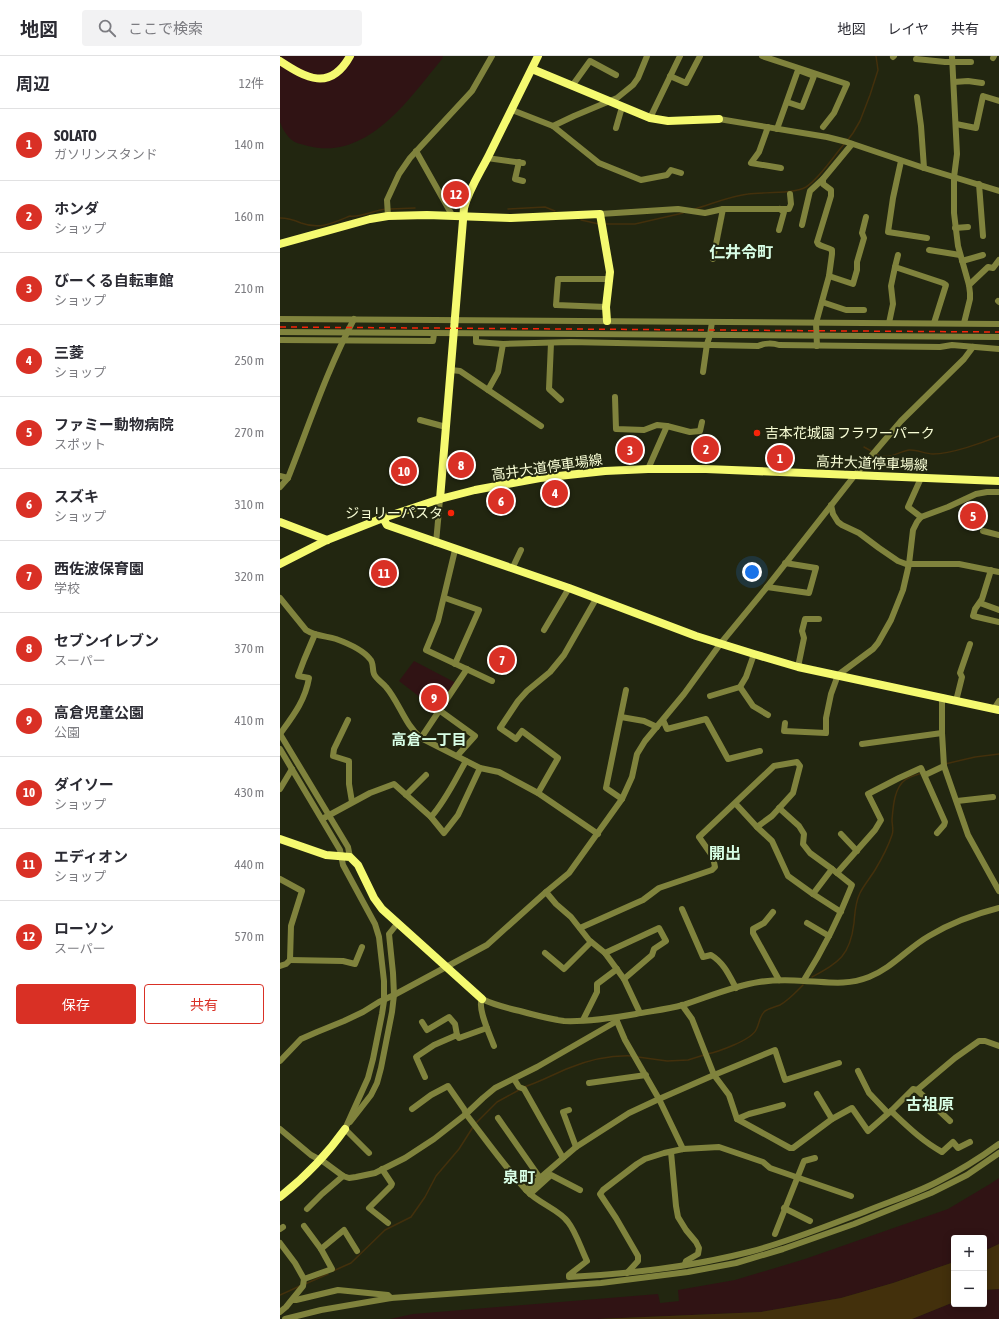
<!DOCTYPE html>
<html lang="ja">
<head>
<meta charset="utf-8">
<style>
  body { margin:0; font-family:"Asap Condensed","Noto Sans JP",sans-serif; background:#f2f2f3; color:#2b2b33 }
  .controls { position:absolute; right:12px; bottom:12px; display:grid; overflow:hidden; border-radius:4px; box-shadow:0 2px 10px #0003 }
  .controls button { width:36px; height:36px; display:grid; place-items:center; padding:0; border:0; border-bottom:1px solid #e1e1e2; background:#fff; color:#2b2b33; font:20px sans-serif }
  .you { position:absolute; left:472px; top:516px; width:14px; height:14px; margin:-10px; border:3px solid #fff; border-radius:50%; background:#1a73e8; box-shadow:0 0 0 6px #1a73e833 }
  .badge { display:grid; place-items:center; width:26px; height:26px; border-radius:50%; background:#d93025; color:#fff; font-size:13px; font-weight:700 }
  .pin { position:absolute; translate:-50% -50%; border:2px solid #fff; box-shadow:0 1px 4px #0006 }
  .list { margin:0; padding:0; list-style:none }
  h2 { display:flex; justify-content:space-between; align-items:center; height:52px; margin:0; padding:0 16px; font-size:17px }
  h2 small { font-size:13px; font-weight:400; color:#7c7c81 }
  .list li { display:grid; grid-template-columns:26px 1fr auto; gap:12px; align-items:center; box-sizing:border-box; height:72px; padding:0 16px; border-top:1px solid #e1e1e2 }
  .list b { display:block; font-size:15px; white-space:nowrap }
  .list p { margin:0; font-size:13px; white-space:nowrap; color:#7c7c81 }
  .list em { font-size:13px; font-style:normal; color:#7c7c81 }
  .actions { display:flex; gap:8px; padding:12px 16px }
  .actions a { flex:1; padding:9px 0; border:1px solid #d93025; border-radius:4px; text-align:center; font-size:14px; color:#d93025 }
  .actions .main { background:#d93025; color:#fff }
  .icon { flex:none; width:22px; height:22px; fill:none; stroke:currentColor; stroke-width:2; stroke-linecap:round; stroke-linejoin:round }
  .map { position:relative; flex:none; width:719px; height:1263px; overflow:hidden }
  header { display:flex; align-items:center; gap:24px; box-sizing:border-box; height:56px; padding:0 20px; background:#fff; border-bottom:1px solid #e1e1e2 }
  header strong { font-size:19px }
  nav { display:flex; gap:22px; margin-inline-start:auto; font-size:14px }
  .search { width:280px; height:36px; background:#f2f2f3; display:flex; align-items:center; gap:10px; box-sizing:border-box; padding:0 14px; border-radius:4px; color:#7c7c81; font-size:15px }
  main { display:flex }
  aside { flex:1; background:#fff }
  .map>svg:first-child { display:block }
  .green { fill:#301314 }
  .water { fill:#43300c }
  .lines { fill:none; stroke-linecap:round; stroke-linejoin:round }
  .stream { stroke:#43300c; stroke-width:1.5 }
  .street { stroke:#80833d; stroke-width:6 }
  .secondary { stroke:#f5fa70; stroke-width:8 }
  .rail { stroke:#f72409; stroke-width:1.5; stroke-dasharray:6 5; stroke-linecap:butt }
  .poi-dot { fill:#f72409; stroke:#222610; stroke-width:1.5 }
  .labels { text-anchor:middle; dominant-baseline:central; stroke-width:4; stroke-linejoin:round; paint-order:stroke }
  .poi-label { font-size:14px; fill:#f9fed6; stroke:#222610; text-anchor:start }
  .street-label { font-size:14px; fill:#f9fed6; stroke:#222610 }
  .neighbourhood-label { font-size:15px; font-weight:bold; fill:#d8fee6; stroke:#222610 }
  .quarter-label { font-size:16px; font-weight:bold; fill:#d8fee6; stroke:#222610 }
</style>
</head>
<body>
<header>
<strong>地図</strong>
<div class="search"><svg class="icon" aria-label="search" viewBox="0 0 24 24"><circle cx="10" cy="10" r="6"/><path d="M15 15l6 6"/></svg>ここで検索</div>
<nav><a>地図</a><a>レイヤ</a><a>共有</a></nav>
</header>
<main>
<aside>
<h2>周辺<small>12件</small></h2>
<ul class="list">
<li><span class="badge">1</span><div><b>SOLATO</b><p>ガソリンスタンド</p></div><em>140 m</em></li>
<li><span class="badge">2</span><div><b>ホンダ</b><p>ショップ</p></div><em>160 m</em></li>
<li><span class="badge">3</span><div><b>びーくる自転車館</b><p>ショップ</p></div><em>210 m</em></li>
<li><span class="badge">4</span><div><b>三菱</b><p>ショップ</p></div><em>250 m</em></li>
<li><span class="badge">5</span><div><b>ファミー動物病院</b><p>スポット</p></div><em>270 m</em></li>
<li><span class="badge">6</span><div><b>スズキ</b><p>ショップ</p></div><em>310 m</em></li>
<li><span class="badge">7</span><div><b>西佐波保育園</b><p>学校</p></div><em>320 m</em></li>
<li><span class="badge">8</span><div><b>セブンイレブン</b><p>スーパー</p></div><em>370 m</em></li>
<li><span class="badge">9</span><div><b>高倉児童公園</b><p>公園</p></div><em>410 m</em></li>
<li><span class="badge">10</span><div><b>ダイソー</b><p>ショップ</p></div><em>430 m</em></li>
<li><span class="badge">11</span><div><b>エディオン</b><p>ショップ</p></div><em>440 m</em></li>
<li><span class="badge">12</span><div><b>ローソン</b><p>スーパー</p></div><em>570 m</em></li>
</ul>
<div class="actions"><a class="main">保存</a><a>共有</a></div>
</aside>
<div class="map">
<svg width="719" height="1263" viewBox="0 0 719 1263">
  <rect width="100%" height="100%" fill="#222610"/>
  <g class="green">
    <path d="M 0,0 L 163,0 L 162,3 C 129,43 88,105 28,90 C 25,89 20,88 17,87 C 9,84 2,73 0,66 Z"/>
    <polygon points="134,605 178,628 158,655 119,625"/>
    <polygon points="719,1122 719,1188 704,1195 704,1182 674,1182 674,1206 613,1227 561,1242 481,1256 318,1263 110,1263 133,1258 378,1238 380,1247 399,1245 398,1234 455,1224 525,1203 668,1153 710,1128"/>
    <polygon points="719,1233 719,1263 632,1263 674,1246 674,1248 704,1248 704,1234"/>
  </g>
  <g class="water">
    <polygon points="719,1188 719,1233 704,1234 704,1195"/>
    <polygon points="674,1206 674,1246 632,1263 318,1263 481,1256 561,1242 613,1227"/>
  </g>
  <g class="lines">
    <g class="stream">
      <polyline points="567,85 573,77 580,65 590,39 598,14 596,0"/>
      <polyline points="110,153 135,152"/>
      <polyline points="228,153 265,151 275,155"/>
      <path d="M 415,153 C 432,148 450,140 468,138 C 482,136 514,138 526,131 C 539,123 554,100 564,88"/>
      <path d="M 0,162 C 8,162 14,164 21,167 C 40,174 53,167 70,160 C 80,162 95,154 106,153"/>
      <polyline points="301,164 319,168"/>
      <polyline points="325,168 355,168 403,157"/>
      <polyline points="584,391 593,396"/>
      <path d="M 596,398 C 608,405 617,396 629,394 C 636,393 645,398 653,398 C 671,398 702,387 719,380"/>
      <polyline points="665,708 695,701 719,698"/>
      <path d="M 532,921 C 559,906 570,900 574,867 C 575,856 575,847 580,837 C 584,829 590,822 595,814 C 601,804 608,791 612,779 C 614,774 612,769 612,764 C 613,752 614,732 625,724 C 629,721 636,719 642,717"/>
      <path d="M 427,998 C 438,996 471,984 476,974 C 480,967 479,960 485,955 C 490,952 495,951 500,949 C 509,944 516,936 523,929"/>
      <polyline points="358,1001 387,1005 408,1004 424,999"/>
      <path d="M 244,1031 C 260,1026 274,1018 289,1012 C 309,1004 331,999 353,1000"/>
      <polyline points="195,1068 217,1046 239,1034"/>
      <polyline points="53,1215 71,1207 105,1174 131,1161 145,1141 156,1120 179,1093 193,1071"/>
      <polyline points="25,1228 48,1218"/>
      <polyline points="0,1239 20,1230"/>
    </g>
    <g class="street">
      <polyline points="482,0 567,28 554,57 543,71"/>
      <polyline points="672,0 677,98 674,121 674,157 678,190 689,229 690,237 690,243 684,267"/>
      <polyline points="613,1 614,0"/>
      <polyline points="713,2 714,0"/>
      <polyline points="636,3 665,6 691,6"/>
      <polyline points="390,20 406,27 420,0"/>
      <polyline points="674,26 688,25 702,27"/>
      <polyline points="292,30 310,5 336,19"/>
      <polyline points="637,41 641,70 644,112"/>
      <polyline points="232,54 273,70 319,107 361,124 387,119 391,114 401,117"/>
      <polyline points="370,62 400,0"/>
      <polyline points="439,63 547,81 567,86 644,112 719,135"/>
      <polyline points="676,68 696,72 703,40 719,45"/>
      <polyline points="273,70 294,60 337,42 353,29 358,22 367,0"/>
      <polyline points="488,71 479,96 471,107 501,112"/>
      <polyline points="336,72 342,51"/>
      <polyline points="497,73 518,14 534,20 522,51 507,46"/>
      <polyline points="136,95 172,159"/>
      <polyline points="207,102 243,107"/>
      <polyline points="621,105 613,142 608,176 647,182"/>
      <polyline points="239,106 235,123 243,125"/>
      <polyline points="699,128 703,180"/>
      <polyline points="320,158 398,153 425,157 443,153 509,153 511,148 510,138"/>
      <polyline points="108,160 107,144 119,118 130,102 192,35 212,0"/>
      <polyline points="522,169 530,135 543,123"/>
      <polyline points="675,172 688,171"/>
      <polyline points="499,174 504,156 500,153"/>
      <polyline points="649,194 680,199"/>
      <polyline points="433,203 443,153"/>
      <polyline points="682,205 703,199"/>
      <polyline points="615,211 618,199"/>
      <polyline points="549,220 573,228 577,214 577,206 584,182 582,177 586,161"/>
      <polyline points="689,229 708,211 713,212 719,204"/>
      <polyline points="718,245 719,246"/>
      <polyline points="542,246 566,254 584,254"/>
      <polyline points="326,251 276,249 278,223 329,223"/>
      <polyline points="0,263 719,268"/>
      <polyline points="609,267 613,248 611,230 615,211 663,227 666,229 654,267"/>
      <polyline points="0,276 719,281"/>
      <path d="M 196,278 L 196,286 L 223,288 L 290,286 L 478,290 C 484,287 493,287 499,289 L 660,291 L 672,289 L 719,293"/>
      <polyline points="0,284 153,285 154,278"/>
      <polyline points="271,287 269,333 281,344"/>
      <path d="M 537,290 L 536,267 L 549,220 L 552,198 L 552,194 C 548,191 542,191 538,188 L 537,186 L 551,140 L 551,134 L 543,128 L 543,123 L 572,88"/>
      <polyline points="171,314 180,315 261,370"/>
      <polyline points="423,316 427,288 430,279 432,266"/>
      <polyline points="208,334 218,316 223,288"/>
      <polyline points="335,341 336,373 364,374 377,369 387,370 410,376 420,375 422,366"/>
      <polyline points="140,364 166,371"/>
      <polyline points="368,413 387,370"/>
      <polyline points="0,420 8,422"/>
      <path d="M 0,431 L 8,422 C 29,369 47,314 74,263"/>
      <polyline points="551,449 553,458 558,466 562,469 579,477 599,492 618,505 626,508 679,508 719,516"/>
      <polyline points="641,461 628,451 641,422"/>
      <polyline points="703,475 719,479"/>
      <polyline points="156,487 160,443"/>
      <polyline points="175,494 158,565 146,594 212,625"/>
      <polyline points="232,513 241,494"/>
      <polyline points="711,514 702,543 695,553 693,560 719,566"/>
      <polyline points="487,531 529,537 536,512 505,507"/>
      <path d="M 0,542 L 26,574 C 35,580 46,580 56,583 C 67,587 83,594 90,603 C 94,607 92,613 94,618 C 96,623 103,627 106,631 C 119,646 125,669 141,682 L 200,712 L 219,716 L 258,737 L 318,778"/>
      <polyline points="165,542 199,554 175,608"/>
      <polyline points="700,547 719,554"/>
      <polyline points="264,574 289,532"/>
      <polyline points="518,611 524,582 522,575 525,563 539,563"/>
      <polyline points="460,631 473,650 488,659"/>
      <polyline points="430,640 460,631 466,621 474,598"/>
      <polyline points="662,641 662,677 664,710 688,779 719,835"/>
      <polyline points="676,645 682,621 680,617 690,588"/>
      <polyline points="714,653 719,645"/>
      <polyline points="159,654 195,680 177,700"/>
      <polyline points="341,661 364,665 377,671"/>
      <polyline points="68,664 54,693 53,700 69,705 69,728 72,746"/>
      <polyline points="383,664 387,673 426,663 448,703 480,695"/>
      <polyline points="505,667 504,675 546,677 546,662 551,638 558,619 593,593 598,587 611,564 623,534 629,508 633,474 637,466 641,461 668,451 696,438 707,436 719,436"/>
      <polyline points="0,678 68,791 70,801"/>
      <path d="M 0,678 C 13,660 25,645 29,622 L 18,620 L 24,604 L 35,578"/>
      <polyline points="141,682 187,613"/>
      <polyline points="582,688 662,677"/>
      <polyline points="0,693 60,794 63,809 95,868 99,881 104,925 104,945 102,958 93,1003 88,1022 65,1073"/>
      <polyline points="645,719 664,710"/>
      <polyline points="0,733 12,713"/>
      <polyline points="258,737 278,702 242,675 236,683 220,672 238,645 247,635 270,616 284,599 316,543"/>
      <polyline points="126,739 146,719"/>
      <polyline points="342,743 326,732 346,634"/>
      <polyline points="677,745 713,741"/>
      <polyline points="499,752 519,770 524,778 523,788 530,797 552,813"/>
      <path d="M 151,761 C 166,744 175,724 186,705"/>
      <polyline points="42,763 90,737 114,728 151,761 164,777 178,759 200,712"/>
      <polyline points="477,771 492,785 508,820 533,838"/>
      <polyline points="561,778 577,795"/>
      <polyline points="557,817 595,774 601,764 588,738 619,722 641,712 665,766 664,769 657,777"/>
      <polyline points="0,823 22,835 11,870 10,904 6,908 0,910"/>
      <polyline points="266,836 276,848 291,861 309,884 325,897 344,923 360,957"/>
      <path d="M 402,853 L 423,901 L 431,899 C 444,907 449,919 456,932"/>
      <polyline points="493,856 484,867 473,873 473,877 499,924"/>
      <polyline points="527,867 549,880"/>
      <polyline points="300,872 363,844 379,832 432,814 435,811 433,801 419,781 494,710 517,706 520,710 513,737 492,760 477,771 455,747"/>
      <polyline points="265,897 284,913 311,886"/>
      <polyline points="325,897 379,872 386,885 374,893 372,899 344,923"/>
      <polyline points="10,904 63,905 75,908 82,891"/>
      <path d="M 524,924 C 543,894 559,862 572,829 L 552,813 L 533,838 L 561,856"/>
      <polyline points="402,949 412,963 434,1019 449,1039 457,1063 510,1092 513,1092 552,1063 572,1052 588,1075 611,1055 633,1033 637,1034 675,1002 699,985 705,985 719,990"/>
      <polyline points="336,963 345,984 379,1043 403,1093"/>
      <polyline points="303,964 317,936 317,928 337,913"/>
      <polyline points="142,966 147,974 169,961 175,968 177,979"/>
      <path d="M 214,990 C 210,979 197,952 202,943 C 214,949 227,952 240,955 C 254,959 269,963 284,965 C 307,966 333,962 356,958 C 372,955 388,953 403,949 C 428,941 453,930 479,926 C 493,924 509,924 524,925 C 548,926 566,930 589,921 C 612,912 628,892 649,880 C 671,867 695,858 719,852"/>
      <polyline points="0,1005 21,983 37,976 64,965 83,956 99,946 114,939 207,889 266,836 289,817 342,743 352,721 357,698 365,685 404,638 441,587 487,531 575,419 621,365 684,303 693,291"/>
      <polyline points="578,1015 589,1037 608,1057"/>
      <polyline points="145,1021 136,1001 154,989 177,979 179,982 207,972"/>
      <polyline points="234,1023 239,1031 244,1033 283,1102"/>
      <polyline points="309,1027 366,1019"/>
      <polyline points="637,1034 670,1065"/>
      <polyline points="537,1038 552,1063"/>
      <path d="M 132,1053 L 151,1039 L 168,1030 L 184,1053 L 186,1058 C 206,1084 225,1111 247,1135 C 258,1147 280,1154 288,1166 C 296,1176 301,1193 307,1205 L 289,1219 L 289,1221 C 350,1218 410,1211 469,1196 C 508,1186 546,1170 584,1156 C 608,1146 634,1138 657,1126 C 679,1115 700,1102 719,1088"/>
      <polyline points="289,1054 283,1056 296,1091"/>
      <path d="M 611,1055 C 627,1070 642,1085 662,1096 L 673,1086 L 678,1092 L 690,1086"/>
      <polyline points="218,1062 260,1122"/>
      <polyline points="457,1063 469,1058 503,1049"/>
      <polyline points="70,1066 91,1039 97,1027 101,1012 112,956 114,939 113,917 109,878 117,868"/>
      <polyline points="0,1073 31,1099 44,1106 63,1120 69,1122 76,1121 95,1117 125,1102 154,1083 186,1058 203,1042 215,1032 257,1011 337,965"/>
      <polyline points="65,1073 89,1097"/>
      <polyline points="391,1096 396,1150 398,1161 406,1174 416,1186 419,1192 418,1198 406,1205 405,1208"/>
      <polyline points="102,1113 112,1128 111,1130 89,1152 108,1167"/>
      <polyline points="246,1134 296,1091 349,1057 379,1043 434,1019 495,994 505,1024 559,1007"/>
      <polyline points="250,1138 271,1119 300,1134"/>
      <polyline points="504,1152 530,1165"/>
      <polyline points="27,1153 42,1138 63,1120"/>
      <polyline points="0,1173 3,1171"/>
      <polyline points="495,1178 524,1105 535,1102"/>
      <polyline points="0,1187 15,1207 24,1223"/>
      <polyline points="41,1193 64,1174 77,1195"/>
      <polyline points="347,1217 358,1205 358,1200 336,1162 320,1138 323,1134 357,1108 365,1103 384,1097 403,1093 439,1091 483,1106 490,1112 571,1140"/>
      <polyline points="13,1244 16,1244 58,1234 108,1239 111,1242"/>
      <polyline points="0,1256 6,1251 23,1230 24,1223 52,1213 41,1193 24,1170"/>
      <polyline points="5,1263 41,1254 111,1242 321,1227 408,1216 456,1207 503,1193 574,1168 651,1137 687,1119 719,1097"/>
    </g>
    <g class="secondary">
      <path d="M 0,5 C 26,22 50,36 70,0"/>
      <polyline points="252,13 370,62 388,65 439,63"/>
      <polyline points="0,188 90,163 108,160 147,159 231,162 320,158 330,216 326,251 327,265"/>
      <path d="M 160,443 L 184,152 C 189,133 200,117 209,99 C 225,66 242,33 258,0"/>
      <polyline points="103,462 107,469 289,532 416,580 474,598 518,611 719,654"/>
      <polyline points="0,466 47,484"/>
      <polyline points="0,508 47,484 103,462 160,443 195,434 260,422 325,415 368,413 426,413 719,425"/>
      <polyline points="0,783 46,799 70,801 78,809 94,842 102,853 202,943"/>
      <path d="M 0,1141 C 25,1121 46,1100 65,1073"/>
    </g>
    <polyline class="rail" points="0,271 719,276"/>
  </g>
  <g class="poi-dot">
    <circle cx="477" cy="377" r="4"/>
    <circle cx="171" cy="457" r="4"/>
  </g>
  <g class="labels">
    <g class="poi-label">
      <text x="485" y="377">吉本花城園 フラワーパーク</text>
      <text x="163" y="457" text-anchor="end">ジョリーパスタ</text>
    </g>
    <g class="street-label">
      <text transform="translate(592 407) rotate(2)">高井大道停車場線</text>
      <text transform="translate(267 411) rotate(-8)">高井大道停車場線</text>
    </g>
    <g class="neighbourhood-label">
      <text x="149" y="683">高倉一丁目</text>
    </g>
    <g class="quarter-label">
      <text x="461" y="196">仁井令町</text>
      <text x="445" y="797">開出</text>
      <text x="650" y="1048">古祖原</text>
      <text x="239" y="1121">泉町</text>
    </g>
  </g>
</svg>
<div class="controls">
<button>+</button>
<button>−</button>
</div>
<div class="you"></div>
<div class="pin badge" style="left:500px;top:402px">1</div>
<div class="pin badge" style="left:426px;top:393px">2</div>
<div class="pin badge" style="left:350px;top:394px">3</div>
<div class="pin badge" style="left:275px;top:437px">4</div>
<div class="pin badge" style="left:693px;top:460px">5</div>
<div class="pin badge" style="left:221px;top:445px">6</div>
<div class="pin badge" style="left:222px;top:604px">7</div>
<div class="pin badge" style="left:181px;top:409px">8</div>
<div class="pin badge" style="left:154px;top:642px">9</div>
<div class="pin badge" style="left:124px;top:415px">10</div>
<div class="pin badge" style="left:104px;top:517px">11</div>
<div class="pin badge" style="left:176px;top:138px">12</div>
</div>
</main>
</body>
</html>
